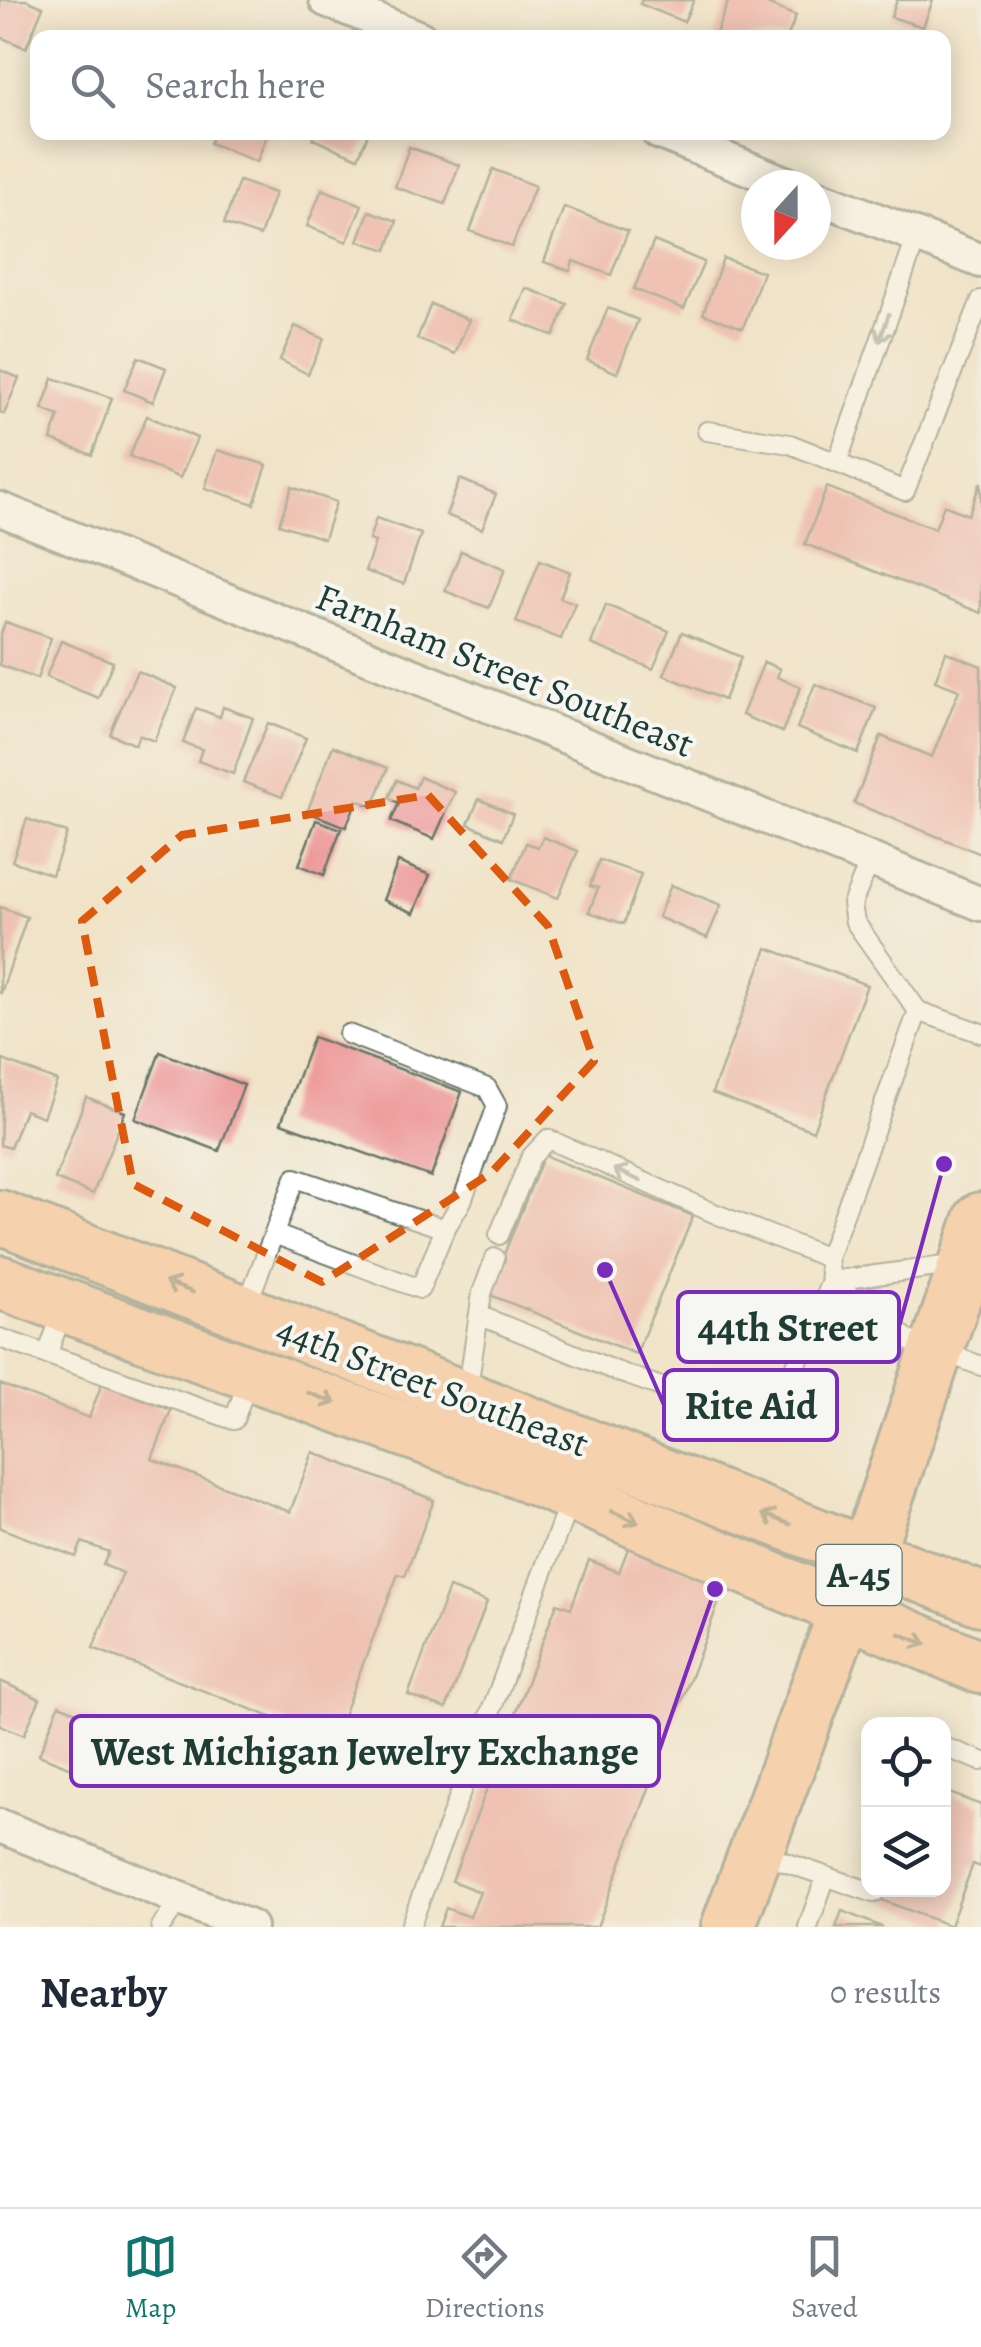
<!DOCTYPE html>
<html lang="en">
<head>
<meta charset="utf-8">
<style>
  body { margin:0; font-family:Alegreya,serif; background:#f2f2f3; color:#1f2937 }
  .controls { position:absolute; right:30px; bottom:30px; display:grid; overflow:hidden; border-radius:20px; box-shadow:0 5px 25px #0003 }
  .controls button { width:90px; height:90px; display:grid; place-items:center; padding:0; border:0; border-bottom:2px solid #e0e1e3; background:#fff; color:#1f2937; font:50px sans-serif }
  .compass { position:absolute; left:741px; top:170px; width:90px; height:90px; border-radius:50%; background:#fff; box-shadow:0 5px 25px #0003; rotate:201deg }
  .list { margin:0; padding:0; list-style:none }
  h2 { display:flex; justify-content:space-between; align-items:center; height:130px; margin:0; padding:0 40px; font-size:42px }
  h2 small { font-size:32px; font-weight:400; color:#747a83 }
  .icon { flex:none; width:55px; height:55px; fill:none; stroke:currentColor; stroke-width:2; stroke-linecap:round; stroke-linejoin:round }
  .map { position:relative; flex:none; width:981px; height:1927px; overflow:hidden }
  .search { position:absolute; background:#fff; box-shadow:0 5px 25px #0003; left:30px; right:30px; top:30px; height:110px; display:flex; align-items:center; gap:25px; box-sizing:border-box; padding:0 35px; border-radius:20px; color:#747a83; font-size:38px }
  .sheet { height:280px; background:#fff }
  nav { display:flex; justify-content:space-around; align-items:center; box-sizing:border-box; height:140px; border-top:2px solid #e0e1e3; background:#fff; font-size:28px; color:#747a83 }
  nav a { display:grid; justify-items:center; gap:5px }
  nav .on { color:#0f766e }
  .map>svg:first-child { display:block }
  .building { fill:#ed9a99 }
  .lines { fill:none; stroke-linecap:round; stroke-linejoin:round }
  .lane-casing { stroke:#687768; stroke-width:22 }
  .street-casing { stroke:#687768; stroke-width:38 }
  .primary-casing { stroke:#687768; stroke-width:58 }
  .lane { stroke:#fff; stroke-width:18 }
  .street { stroke:#fff; stroke-width:32 }
  .primary { stroke:#fbbb8c; stroke-width:52 }
  .oneway { stroke:#8f9e9a }
  .oneway2 { stroke:#82765c }
  .marked { fill:none; stroke:#de580e; stroke-width:8; stroke-dasharray:20 12; stroke-linejoin:round }
  .labels { text-anchor:middle; dominant-baseline:central; stroke-width:8; stroke-linejoin:round; paint-order:stroke }
  .shield { fill:#f6f6f2; stroke:#60746d; stroke-width:2.5 }
  .shield-label { font-size:35px; font-weight:bold; fill:#1f3d34 }
  .street-label { font-size:38px; fill:#1f3d34; stroke:#f6f6f2 }
  .leader { fill:none; stroke:#7b2cbf; stroke-width:4 }
  .callout-dot { fill:#7b2cbf; stroke:#f6f6f2; stroke-width:4 }
  .callout { fill:#f6f6f2; stroke:#7b2cbf; stroke-width:4 }
  .callout-label { font-size:40px; text-anchor:middle; font-weight:bold; fill:#1f3d34 }
</style>
</head>
<body>
<div class="map">
<svg width="981" height="1927" viewBox="0 0 981 1927">
  <rect width="100%" height="100%" fill="#f6f6f2"/>
  <filter id="ink" filterUnits="userSpaceOnUse"><feTurbulence type="fractalNoise" baseFrequency=".01" numOctaves="2"/><feDisplacementMap in="SourceGraphic" scale="20" xChannelSelector="R" yChannelSelector="G"/><feConvolveMatrix kernelMatrix="1 2 1 2 8 2 1 2 1" color-interpolation-filters="sRGB"/></filter>
  <filter id="wash" filterUnits="userSpaceOnUse"><feTurbulence type="fractalNoise" baseFrequency=".0048" numOctaves="4" result="noise"/><feDisplacementMap in="SourceGraphic" scale="40" xChannelSelector="R" yChannelSelector="G"/><feGaussianBlur stdDeviation="2.25" result="paint"/><feColorMatrix in="noise" values="0 0 0 0 0 0 0 0 0 0 0 0 0 0 0 0 0 1.4 0 .05"/><feComposite in="paint" operator="in"/></filter>
  <g filter="url(#wash)">
    <rect width="100%" height="100%" fill="#f0e3c8"/>
    <g id="blocks">
      <g class="building">
        <polygon points="0,0 26,0 43,7 26,48 0,37"/>
        <polygon points="642,0 694,0 684,22 640,4"/>
        <polygon points="729,0 758,0 796,16 787,38 714,38"/>
        <polygon points="897,0 933,0 923,27 891,17"/>
        <polygon points="215,132 268,132 257,162 210,143"/>
        <polygon points="316,132 369,132 358,158 313,139"/>
        <polygon points="409,147 459,165 445,204 395,187"/>
        <polygon points="493,169 535,186 512,247 470,231"/>
        <polygon points="239,181 275,193 260,236 224,224"/>
        <polygon points="322,189 362,205 347,242 307,226"/>
        <polygon points="564,207 628,231 611,275 573,261 570,271 544,262"/>
        <polygon points="369,211 397,221 387,250 358,241"/>
        <polygon points="654,241 704,262 684,309 634,289"/>
        <polygon points="723,258 763,272 743,328 703,314"/>
        <polygon points="526,288 567,304 554,336 513,320"/>
        <polygon points="431,304 469,320 455,354 417,339"/>
        <polygon points="608,308 638,320 617,373 587,360"/>
        <polygon points="295,326 324,339 308,374 280,360"/>
        <polygon points="138,357 166,368 153,402 124,390"/>
        <polygon points="0,370 19,378 4,414 0,412"/>
        <polygon points="53,378 112,398 92,455 51,440 59,416 42,409"/>
        <polygon points="147,416 197,438 180,478 129,456"/>
        <polygon points="217,450 267,465 254,504 205,488"/>
        <polygon points="460,479 496,494 482,529 446,515"/>
        <polygon points="981,482 981,613 805,544 827,487 935,529 944,505 968,515"/>
        <polygon points="292,487 336,502 324,539 279,524"/>
        <polygon points="376,518 421,534 404,584 365,571 375,542 369,540"/>
        <polygon points="461,551 505,569 489,608 445,591"/>
        <polygon points="540,560 570,572 560,598 575,603 561,639 516,622"/>
        <polygon points="606,605 669,631 653,669 591,644"/>
        <polygon points="5,622 51,638 37,679 0,665 0,637"/>
        <polygon points="682,632 741,657 724,700 664,675"/>
        <polygon points="61,641 113,662 98,698 46,677"/>
        <polygon points="946,652 981,666 981,854 854,803 881,736 932,757 959,690 935,681"/>
        <polygon points="764,662 780,669 777,677 801,687 782,732 742,715"/>
        <polygon points="137,671 177,688 154,741 139,735 135,745 110,734"/>
        <polygon points="815,684 876,708 858,753 797,728"/>
        <polygon points="223,707 253,718 233,774 198,761 202,749 183,743 196,708 220,717"/>
        <polygon points="268,723 306,738 282,797 243,782"/>
        <polygon points="333,746 388,768 373,806 357,800 346,827 307,812"/>
        <polygon points="420,777 455,792 434,839 391,821 399,803 389,798 397,780 415,788"/>
        <polygon points="479,799 513,814 503,839 468,824"/>
        <polygon points="27,819 67,833 52,875 12,861"/>
        <polygon points="316,820 341,829 324,875 299,865"/>
        <polygon points="543,837 578,851 558,898 511,879 526,843 538,847"/>
        <polygon points="599,860 641,874 624,924 589,912 598,888 590,886"/>
        <polygon points="398,862 430,875 414,913 383,900"/>
        <polygon points="671,885 721,905 707,938 658,917"/>
        <polygon points="0,907 27,917 1,993 0,993"/>
        <polygon points="767,948 867,985 813,1131 712,1093"/>
        <polygon points="313,1037 462,1092 431,1177 281,1123"/>
        <polygon points="160,1052 244,1085 219,1151 135,1119"/>
        <polygon points="3,1060 57,1081 43,1117 25,1110 10,1148 0,1145"/>
        <polygon points="86,1097 125,1112 93,1194 55,1179"/>
        <polygon points="544,1155 693,1216 636,1354 488,1294"/>
        <polygon points="102,1383 171,1410 152,1459 290,1512 313,1452 434,1500 405,1576 398,1574 333,1741 93,1648 123,1573 103,1565 109,1552 82,1542 76,1557 0,1528 0,1384 89,1418"/>
        <polygon points="629,1546 726,1583 597,1927 439,1927 446,1908 470,1917 480,1892 452,1881 557,1603 571,1608 589,1560 619,1572"/>
        <polygon points="449,1588 487,1602 446,1709 408,1695"/>
        <polygon points="0,1681 40,1699 24,1735 0,1725"/>
        <polygon points="59,1705 101,1722 81,1772 39,1755"/>
        <polygon points="944,1791 981,1805 981,1867 973,1864 950,1926 879,1899 883,1890 944,1890"/>
        <polygon points="842,1911 882,1927 836,1927"/>
      </g>
    </g>
  </g>
  <g filter="url(#ink)">
    <use href="#blocks" fill-opacity="0" stroke="#687768" stroke-width="2.5"/>
    <g class="lines">
      <g class="lane-casing">
        <g id="lane">
          <polyline points="917,236 837,463 905,491 981,300"/>
          <polyline points="707,431 790,444 837,463"/>
          <polyline points="870,861 852,904 855,922 918,1011 981,1033"/>
          <polyline points="348,1034 487,1088 497,1106 462,1201 445,1229"/>
          <polyline points="499,1235 531,1157 548,1139 716,1214 828,1258"/>
          <polyline points="831,1281 959,1264"/>
          <polyline points="831,1281 930,1356"/>
          <polyline points="246,1307 295,1178 445,1229 420,1289 274,1234"/>
          <polyline points="481,1316 616,1371 757,1421 776,1414 831,1281 828,1258 918,1011"/>
          <polyline points="0,1338 234,1420 249,1378"/>
          <polyline points="939,1350 981,1366"/>
          <polyline points="47,1355 64,1308"/>
          <polyline points="467,1394 482,1293 495,1258"/>
          <polyline points="944,1747 981,1761"/>
          <polyline points="762,1854 874,1893 875,1890"/>
          <polyline points="161,1927 180,1899"/>
          <polyline points="410,1927 570,1500"/>
          <polyline points="808,1927 826,1876"/>
        </g>
      </g>
      <g class="street-casing">
        <g id="street">
          <polyline points="326,0 420,38"/>
          <polyline points="658,132 790,185"/>
          <polyline points="816,196 981,261"/>
          <polyline points="0,509 981,904"/>
          <polyline points="0,1826 250,1927"/>
        </g>
      </g>
      <g class="primary-casing">
        <g id="primary">
          <polyline points="0,1217 981,1599"/>
          <polyline points="0,1282 514,1470 981,1667"/>
          <polyline points="728,1927 867,1554 981,1219"/>
        </g>
      </g>
      <use href="#lane" class="lane"/>
      <use href="#street" class="street"/>
      <use href="#primary" class="primary"/>
    </g>
    <defs><path id="oneway-shaft" d="M-6 0H5M1.5-3L5.5 0L1.5 3" fill="none" stroke-width="1.6" stroke-linecap="round" stroke-linejoin="round" transform="scale(2.5)"/></defs>
    <g class="oneway">
      <use href="#oneway-shaft" transform="translate(884 328) rotate(109)"/>
      <use href="#oneway-shaft" transform="translate(627 1175) rotate(-156)"/>
    </g>
    <g class="oneway2">
      <use href="#oneway-shaft" transform="translate(179 1287) rotate(-159)"/>
      <use href="#oneway-shaft" transform="translate(322 1398) rotate(21)"/>
      <use href="#oneway-shaft" transform="translate(625 1517) rotate(23)"/>
      <use href="#oneway-shaft" transform="translate(776 1519) rotate(-159)"/>
      <use href="#oneway-shaft" transform="translate(913 1639) rotate(22)"/>
    </g>
  </g>
  <path d="M0 0H981V1927H0ZM 428,795 L 548,926 L 594,1061 L 491,1173 L 322,1282 L 133,1184 L 82,921 L 182,835 Z" fill="#f0e3c8" fill-opacity=".55" fill-rule="evenodd"/>
  <path class="marked" d="M 428,795 L 548,926 L 594,1061 L 491,1173 L 322,1282 L 133,1184 L 82,921 L 182,835 Z"/>
  <g class="labels">
    <rect class="shield" x="816.5" y="1545" width="85" height="60" rx="8"/>
    <g class="shield-label">
      <text x="859" y="1575">A-45</text>
    </g>
    <g class="street-label">
      <text transform="translate(505 670) rotate(22)">Farnham Street Southeast</text>
      <text transform="translate(433 1386) rotate(21)">44th Street Southeast</text>
    </g>
  </g>
  <path class="leader" d="M944 1164L899 1327M605 1270L664 1405M715 1589L659 1751"/>
  <g class="callout-dot">
    <circle cx="944" cy="1164" r="10"/>
    <circle cx="605" cy="1270" r="10"/>
    <circle cx="715" cy="1589" r="10"/>
  </g>
  <g class="callout">
    <rect x="678" y="1292" width="221" height="70" rx="10"/>
    <rect x="664" y="1370" width="173" height="70" rx="10"/>
    <rect x="71" y="1716" width="588" height="70" rx="10"/>
  </g>
  <g class="callout-label">
    <text x="788" y="1341">44th Street</text>
    <text x="751" y="1419">Rite Aid</text>
    <text x="365" y="1765">West Michigan Jewelry Exchange</text>
  </g>
</svg>
<div class="controls">
<button><svg class="icon" aria-label="locate" viewBox="0 0 24 24"><circle cx="12" cy="12" r="6"/><path d="M12 2v4M12 18v4M2 12h4M18 12h4"/></svg></button>
<button><svg class="icon" aria-label="layers" viewBox="0 0 24 24"><path d="M12 4l9 5-9 5-9-5zM3 14l9 5 9-5"/></svg></button>
</div>
<svg class="compass" viewBox="-18 -18 36 36"><path d="M0-13l5 13h-10z" fill="#e53935"/><path d="M0 13l5-13h-10z" fill="#747a83"/></svg>
<div class="search"><svg class="icon" aria-label="search" viewBox="0 0 24 24"><circle cx="10" cy="10" r="6"/><path d="M15 15l6 6"/></svg>Search here</div>
</div>
<section class="sheet">
<h2>Nearby<small>0 results</small></h2>
<ul class="list">
</ul>
</section>
<nav>
<a class="on"><svg class="icon" aria-label="map" viewBox="0 0 24 24"><path d="M3 6l6-2 6 2 6-2v14l-6 2-6-2-6 2zM9 4v14M15 6v14"/></svg>Map</a>
<a><svg class="icon" aria-label="directions" viewBox="0 0 24 24"><path d="M12 3l9 9-9 9-9-9zM9 14v-3h6M13 9l2 2-2 2"/></svg>Directions</a>
<a><svg class="icon" aria-label="saved" viewBox="0 0 24 24"><path d="M7 4h10v16l-5-4-5 4z"/></svg>Saved</a>
</nav>
</body>
</html>
